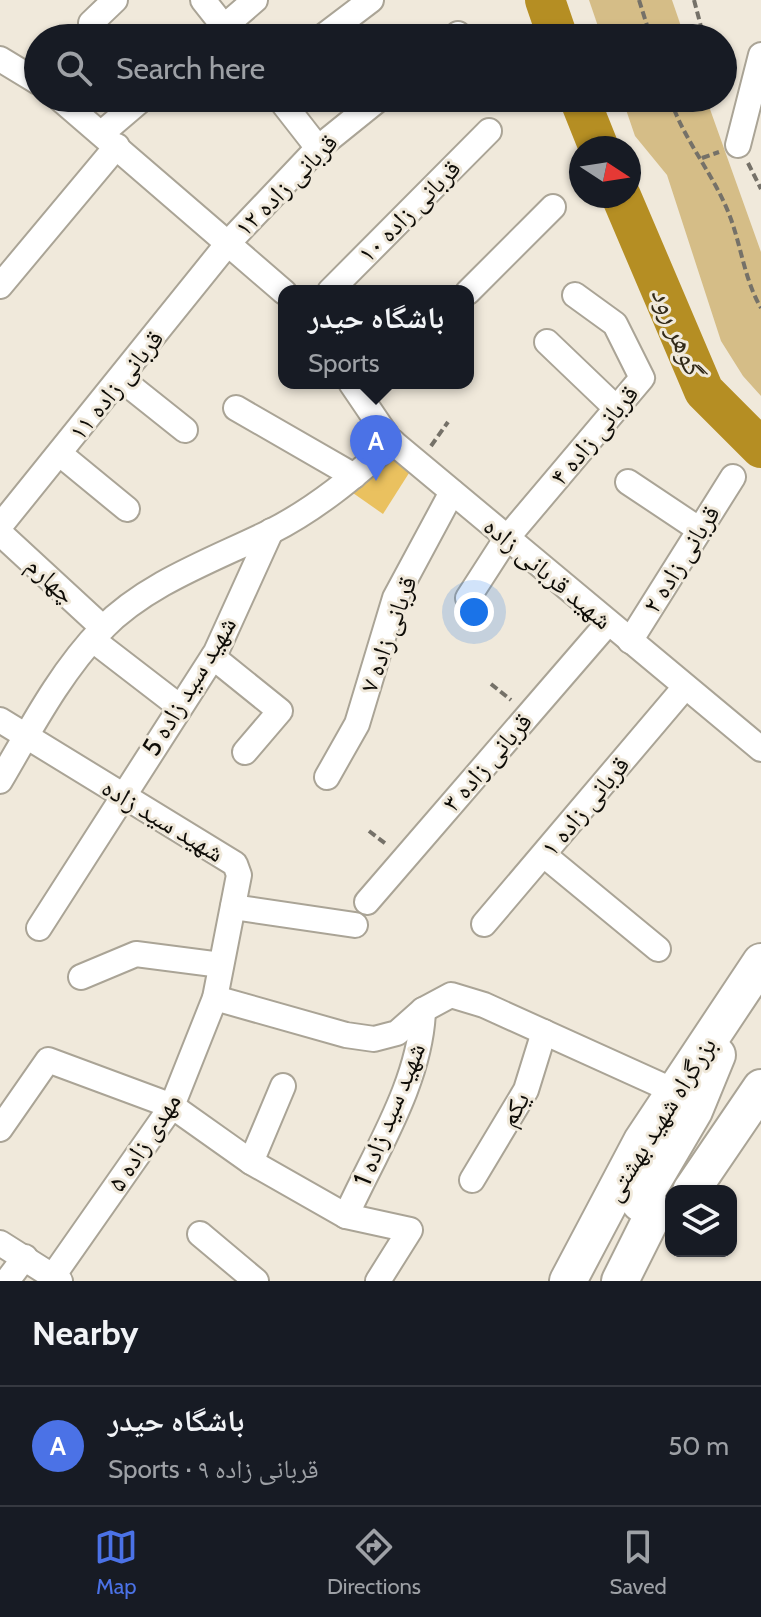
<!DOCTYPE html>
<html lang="en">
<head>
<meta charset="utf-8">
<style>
  body { margin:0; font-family:Cabin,"Noto Naskh Arabic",sans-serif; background:#242831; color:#f1f3f6 }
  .controls { position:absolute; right:24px; bottom:24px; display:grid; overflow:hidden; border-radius:16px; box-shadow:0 2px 6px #0004 }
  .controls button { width:72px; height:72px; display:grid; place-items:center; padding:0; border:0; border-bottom:2px solid #363941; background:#171b24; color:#f1f3f6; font:40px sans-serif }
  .compass { position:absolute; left:569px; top:136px; width:72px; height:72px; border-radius:50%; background:#171b24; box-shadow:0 2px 6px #0004; rotate:102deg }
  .you { position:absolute; left:474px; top:612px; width:28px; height:28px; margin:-20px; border:6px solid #fff; border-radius:50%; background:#1a73e8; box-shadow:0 0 0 12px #1a73e833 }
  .badge { display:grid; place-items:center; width:52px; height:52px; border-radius:50%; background:#4b72e6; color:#fff; font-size:26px; font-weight:700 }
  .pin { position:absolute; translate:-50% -66px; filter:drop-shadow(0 2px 4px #0008) }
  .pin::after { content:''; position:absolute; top:42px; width:28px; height:24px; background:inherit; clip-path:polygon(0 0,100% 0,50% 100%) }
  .popup { position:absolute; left:278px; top:285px; width:196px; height:104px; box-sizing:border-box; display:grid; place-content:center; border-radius:16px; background:#171b24; filter:drop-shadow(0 2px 6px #0005); font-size:26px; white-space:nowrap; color:#9ea1a6 }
  .popup b { font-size:30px; color:#f1f3f6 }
  .popup::after { content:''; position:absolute; left:50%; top:100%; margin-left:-16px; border:16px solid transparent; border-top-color:#171b24 }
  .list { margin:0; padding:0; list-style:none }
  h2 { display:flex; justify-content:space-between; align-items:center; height:104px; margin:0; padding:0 32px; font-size:34px }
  h2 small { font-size:26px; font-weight:400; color:#9ea1a6 }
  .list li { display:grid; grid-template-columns:52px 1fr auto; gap:24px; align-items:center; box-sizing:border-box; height:120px; padding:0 32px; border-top:2px solid #363941 }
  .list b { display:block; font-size:30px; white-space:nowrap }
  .list p { margin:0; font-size:26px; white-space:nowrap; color:#9ea1a6 }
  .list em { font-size:26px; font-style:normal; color:#9ea1a6 }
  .icon { flex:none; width:44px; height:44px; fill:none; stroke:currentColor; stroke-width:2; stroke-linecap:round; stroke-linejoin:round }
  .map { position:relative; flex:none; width:761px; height:1281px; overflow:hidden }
  .search { position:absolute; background:#171b24; box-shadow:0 2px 6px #0004; left:24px; right:24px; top:24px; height:88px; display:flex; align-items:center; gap:20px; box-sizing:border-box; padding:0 28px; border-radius:44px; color:#9ea1a6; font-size:30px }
  .sheet { height:224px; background:#171b24 }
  nav { display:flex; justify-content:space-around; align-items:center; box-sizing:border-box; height:112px; border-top:2px solid #363941; background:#171b24; font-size:22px; color:#9ea1a6 }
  nav a { display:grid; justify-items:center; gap:4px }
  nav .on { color:#4b72e6 }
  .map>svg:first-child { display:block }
  .green { fill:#d5bd87 }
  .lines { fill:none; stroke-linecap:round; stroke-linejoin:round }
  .river { stroke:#b58e23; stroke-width:40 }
  .building { fill:#eac15f }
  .minor-casing { stroke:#aaa496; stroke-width:28 }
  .highway-casing { stroke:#aaa496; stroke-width:40 }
  .path { stroke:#757168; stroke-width:4; stroke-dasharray:8 4; stroke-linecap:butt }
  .minor { stroke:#fff; stroke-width:24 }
  .highway { stroke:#fff; stroke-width:36 }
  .labels { text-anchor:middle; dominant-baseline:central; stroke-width:6; stroke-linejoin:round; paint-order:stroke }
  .street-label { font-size:26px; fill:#0e0c07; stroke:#f0e9db }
  .water-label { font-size:28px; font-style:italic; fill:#312918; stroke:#f0e9db }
</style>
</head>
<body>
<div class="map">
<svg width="761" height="1281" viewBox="0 0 761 1281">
  <rect width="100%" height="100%" fill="#f0e9db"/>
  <g class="green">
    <polygon points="589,0 672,0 685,38 602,38"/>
    <polygon points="622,98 706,98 761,252 761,396 743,376 721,341 667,175 635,136"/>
  </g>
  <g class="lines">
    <g class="river">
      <polyline points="545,0 558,38"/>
      <polyline points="579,98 599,148"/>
      <polyline points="621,196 704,391 761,448"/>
    </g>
  </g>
  <polygon class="building" points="393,442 416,462 383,514 343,486"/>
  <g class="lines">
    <g class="minor-casing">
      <g id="minor">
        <polyline points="203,0 233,38"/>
        <polyline points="91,23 115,0"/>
        <polyline points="211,38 255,0"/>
        <polyline points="321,38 371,0"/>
        <polyline points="454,38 458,34"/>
        <polyline points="0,59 38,82"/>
        <polyline points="59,98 284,292"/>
        <polyline points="279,98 318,148"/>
        <polyline points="102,133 143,98"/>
        <polyline points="738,145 761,55"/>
        <polyline points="0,286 117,146"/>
        <polyline points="330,291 489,131"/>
        <polyline points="468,292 553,207"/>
        <polyline points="547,342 616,408"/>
        <polyline points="121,379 185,430"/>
        <polyline points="351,383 389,439 761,749"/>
        <polyline points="236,408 354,476"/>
        <polyline points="60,454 127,509"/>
        <polyline points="628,482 700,530"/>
        <polyline points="0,526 229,242 318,148 380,98"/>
        <polyline points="0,533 103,628"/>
        <polyline points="468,598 506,539 642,378 615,324 575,295"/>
        <polyline points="93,640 180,707"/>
        <polyline points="630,641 733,477"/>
        <polyline points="213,657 280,711 245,752"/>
        <polyline points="0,720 235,864 239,875 215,998 172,1106 53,1276"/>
        <polyline points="327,777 357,724 395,598 452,492"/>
        <path d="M 0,781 C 30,730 60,672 102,629 C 147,583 213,560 270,532 C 316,509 355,476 393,442"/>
        <polyline points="544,855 658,949"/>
        <polyline points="367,902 608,623"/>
        <polyline points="233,907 355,925"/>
        <polyline points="484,924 685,687"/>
        <polyline points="39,928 216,652 271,531"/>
        <polyline points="81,977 136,954 221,965"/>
        <polyline points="215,998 346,1035 374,1039 397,1033 423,1010 451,995 484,1005 674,1091"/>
        <polyline points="0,1129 48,1060 172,1106 251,1162 346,1216 410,1230 378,1281"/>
        <polyline points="251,1162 283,1086"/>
        <polyline points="472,1180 526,1090 544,1032"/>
        <path d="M 346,1216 C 375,1152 421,1081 423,1010"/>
        <polyline points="200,1234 256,1281"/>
        <polyline points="0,1243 60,1281"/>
        <polyline points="7,1281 25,1257"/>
      </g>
    </g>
    <g class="highway-casing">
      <g id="highway">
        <polyline points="691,1191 761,1088"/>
        <polyline points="640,1203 694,1111 717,1055"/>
        <polyline points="568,1281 642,1141 761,962"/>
        <polyline points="620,1281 655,1211"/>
      </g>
    </g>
    <g class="path">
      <polyline points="639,0 651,38"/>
      <polyline points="694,0 704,38"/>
      <path d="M 670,98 C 683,139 713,173 729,214 C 741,244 744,279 761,308"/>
      <polyline points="702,158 719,152"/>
      <polyline points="748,163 761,189"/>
      <polyline points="431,446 448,422"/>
      <polyline points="491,684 511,700"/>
      <polyline points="369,831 386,844"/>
    </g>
    <use href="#minor" class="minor"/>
    <use href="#highway" class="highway"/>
  </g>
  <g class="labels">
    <g class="street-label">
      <text transform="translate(286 185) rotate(-45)">قربانی زاده ۱۲</text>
      <text transform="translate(409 211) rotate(-45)">قربانی زاده ۱۰</text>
      <text transform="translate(116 385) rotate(-51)">قربانی زاده ۱۱</text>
      <text transform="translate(594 435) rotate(-50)">قربانی زاده ۴</text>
      <text transform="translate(681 559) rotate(-58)">قربانی زاده ۲</text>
      <text transform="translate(548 573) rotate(40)">شهید قربانی زاده</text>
      <text transform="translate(51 580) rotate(43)">چهارم</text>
      <text transform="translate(388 634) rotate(-70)">قربانی زاده ۷</text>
      <text transform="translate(189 686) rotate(-59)">شهید سید زاده 5</text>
      <text transform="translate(487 762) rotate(-49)">قربانی زاده ۳</text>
      <text transform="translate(585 806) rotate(-50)">قربانی زاده ۱</text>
      <text transform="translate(163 820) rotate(31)">شهید سید زاده</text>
      <text transform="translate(514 1109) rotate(-61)">یکم</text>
      <text transform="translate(389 1114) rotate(-68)">شهید سید زاده 1</text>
      <text transform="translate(660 1119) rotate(-58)">بزرگراه شهید بهشتی</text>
      <text transform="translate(144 1142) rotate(-57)">مهدی زاده ۵</text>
    </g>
    <g class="water-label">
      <text transform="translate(678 331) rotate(67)">گوهر رود</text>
    </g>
  </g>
</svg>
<div class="controls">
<button><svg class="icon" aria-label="layers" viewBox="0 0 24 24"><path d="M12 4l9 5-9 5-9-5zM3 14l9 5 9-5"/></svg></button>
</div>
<svg class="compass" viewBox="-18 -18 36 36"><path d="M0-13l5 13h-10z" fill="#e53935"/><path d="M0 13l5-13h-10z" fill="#9ea1a6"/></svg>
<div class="you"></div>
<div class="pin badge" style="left:376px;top:481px">A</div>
<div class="popup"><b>باشگاه حیدر</b>Sports</div>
<div class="search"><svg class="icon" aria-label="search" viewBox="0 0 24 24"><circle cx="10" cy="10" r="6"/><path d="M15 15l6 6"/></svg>Search here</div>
</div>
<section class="sheet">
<h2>Nearby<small></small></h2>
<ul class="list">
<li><span class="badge">A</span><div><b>باشگاه حیدر</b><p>Sports · قربانی زاده ۹</p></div><em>50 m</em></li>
</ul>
</section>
<nav>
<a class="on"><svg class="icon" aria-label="map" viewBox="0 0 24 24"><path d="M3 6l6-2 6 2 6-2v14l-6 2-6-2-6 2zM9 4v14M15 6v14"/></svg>Map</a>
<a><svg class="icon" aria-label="directions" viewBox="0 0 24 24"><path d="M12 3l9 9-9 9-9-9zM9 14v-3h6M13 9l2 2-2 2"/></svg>Directions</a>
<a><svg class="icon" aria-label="saved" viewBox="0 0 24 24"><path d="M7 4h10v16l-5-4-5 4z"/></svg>Saved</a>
</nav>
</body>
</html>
